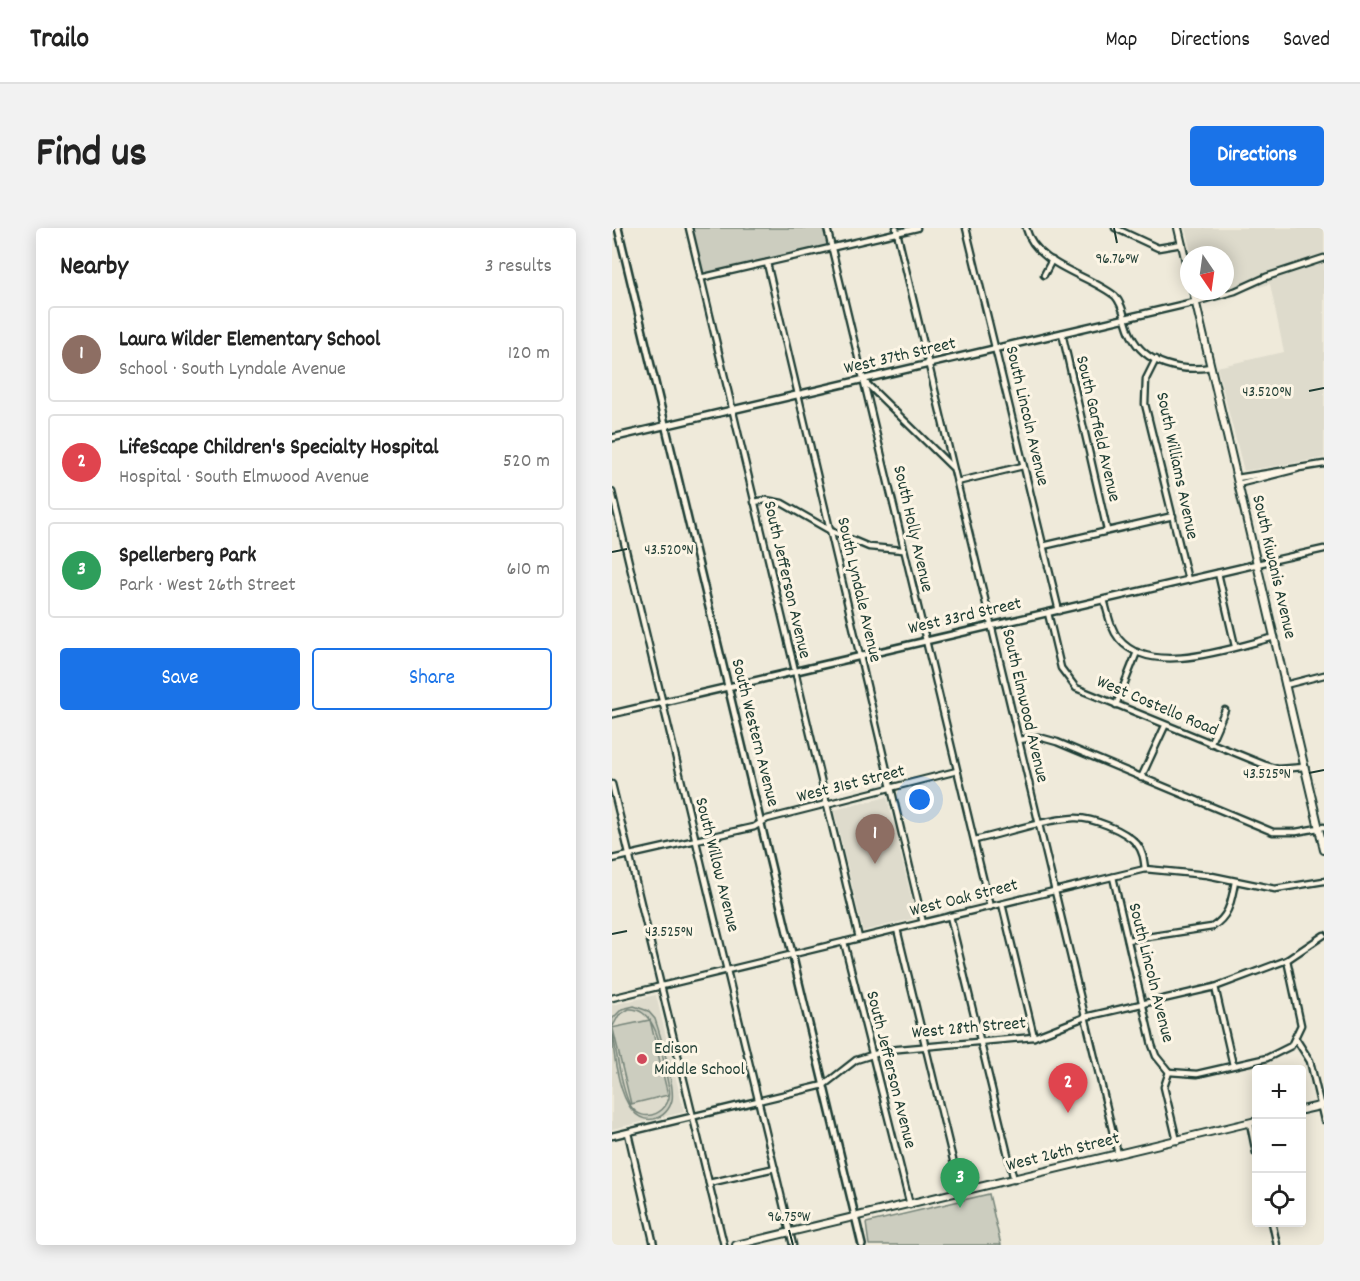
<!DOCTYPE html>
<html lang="en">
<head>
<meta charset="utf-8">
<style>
  body { margin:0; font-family:Dekko,sans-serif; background:#f2f2f2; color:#222 }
  .controls { position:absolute; right:18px; bottom:18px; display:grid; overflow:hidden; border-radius:6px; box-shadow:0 3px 15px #0003 }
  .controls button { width:54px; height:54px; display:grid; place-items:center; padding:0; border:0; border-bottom:2px solid #e0e0e0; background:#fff; color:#222; font:30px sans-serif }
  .compass { position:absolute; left:568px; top:18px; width:54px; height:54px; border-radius:50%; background:#fff; box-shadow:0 3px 15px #0003; rotate:167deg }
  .you { position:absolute; left:308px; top:572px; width:21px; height:21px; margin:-15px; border:4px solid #fff; border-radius:50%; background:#1a73e8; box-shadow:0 0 0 9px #1a73e833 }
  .badge { display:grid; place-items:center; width:39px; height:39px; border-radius:50%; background:#1a73e8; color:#fff; font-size:20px; font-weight:700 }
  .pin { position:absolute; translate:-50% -50px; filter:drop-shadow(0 2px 3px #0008) }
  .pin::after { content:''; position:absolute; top:32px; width:21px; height:18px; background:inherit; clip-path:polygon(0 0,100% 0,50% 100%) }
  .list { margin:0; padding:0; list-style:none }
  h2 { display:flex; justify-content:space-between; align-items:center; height:78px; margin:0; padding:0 24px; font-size:26px }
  h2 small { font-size:20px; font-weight:400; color:#767676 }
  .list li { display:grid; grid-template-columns:39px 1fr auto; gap:18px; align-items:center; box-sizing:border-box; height:96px; margin:0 12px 12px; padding:0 12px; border:2px solid #e0e0e0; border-radius:6px }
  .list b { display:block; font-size:22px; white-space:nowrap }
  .list p { margin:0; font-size:20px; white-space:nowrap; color:#767676 }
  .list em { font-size:20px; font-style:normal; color:#767676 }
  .actions { display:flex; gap:12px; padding:18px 24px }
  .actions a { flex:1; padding:14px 0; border:2px solid #1a73e8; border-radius:6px; text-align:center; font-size:21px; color:#1a73e8 }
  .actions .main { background:#1a73e8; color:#fff }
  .icon { flex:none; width:33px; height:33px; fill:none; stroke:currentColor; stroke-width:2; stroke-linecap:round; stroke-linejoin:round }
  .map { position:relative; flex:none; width:712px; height:1017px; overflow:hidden; border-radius:6px }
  header { display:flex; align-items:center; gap:36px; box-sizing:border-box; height:84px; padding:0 30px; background:#fff; border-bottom:2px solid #e0e0e0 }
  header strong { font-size:28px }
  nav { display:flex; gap:33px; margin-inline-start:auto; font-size:21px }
  .intro { display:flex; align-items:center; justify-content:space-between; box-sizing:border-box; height:144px; padding:0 36px }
  h1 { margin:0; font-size:42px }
  .button { padding:15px 27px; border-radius:6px; background:#1a73e8; color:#fff; font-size:21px; font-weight:700 }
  main { display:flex; gap:36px; padding:0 36px }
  aside { flex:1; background:#fff; border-radius:6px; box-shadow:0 3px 15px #0003 }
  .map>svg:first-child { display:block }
  .built { fill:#dedbcc }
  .green { fill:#cccdbf; stroke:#76857a; stroke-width:1.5; fill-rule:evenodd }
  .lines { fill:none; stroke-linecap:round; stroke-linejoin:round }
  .minor-casing { stroke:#1f3d34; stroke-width:9 }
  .tertiary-casing { stroke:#1f3d34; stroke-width:10 }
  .secondary-casing { stroke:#1f3d34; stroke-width:10 }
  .minor { stroke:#fcf5e5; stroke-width:4.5 }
  .tertiary { stroke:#fcf5e5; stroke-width:5 }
  .secondary { stroke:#fcf5e5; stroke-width:6 }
  .ticks { fill:none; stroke:#1f3d34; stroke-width:2 }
  .poi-dot { fill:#d1495b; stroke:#fcf5e5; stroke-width:2 }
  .labels { text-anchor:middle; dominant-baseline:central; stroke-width:6; stroke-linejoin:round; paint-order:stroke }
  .street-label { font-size:18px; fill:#1f3d34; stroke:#fcf5e5 }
  .poi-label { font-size:18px; fill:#1f3d34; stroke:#fcf5e5; text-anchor:start }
  .ticks-label { font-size:15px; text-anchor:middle; fill:#1f3d34; stroke:#fcf5e5; stroke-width:6; stroke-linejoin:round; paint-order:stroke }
</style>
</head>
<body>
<header>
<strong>Trailo</strong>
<nav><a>Map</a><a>Directions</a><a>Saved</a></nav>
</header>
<div class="intro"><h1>Find us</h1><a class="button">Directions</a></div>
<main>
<aside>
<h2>Nearby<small>3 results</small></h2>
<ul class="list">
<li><span class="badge" style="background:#8d6e63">1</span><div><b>Laura Wilder Elementary School</b><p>School · South Lyndale Avenue</p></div><em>120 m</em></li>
<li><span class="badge" style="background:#e0444e">2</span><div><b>LifeScape Children's Specialty Hospital</b><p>Hospital · South Elmwood Avenue</p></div><em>520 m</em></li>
<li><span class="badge" style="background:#2e9e5b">3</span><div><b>Spellerberg Park</b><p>Park · West 26th Street</p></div><em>610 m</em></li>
</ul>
<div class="actions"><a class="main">Save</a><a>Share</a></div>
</aside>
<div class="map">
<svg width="712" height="1017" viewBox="0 0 712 1017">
  <rect width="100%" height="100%" fill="#efeada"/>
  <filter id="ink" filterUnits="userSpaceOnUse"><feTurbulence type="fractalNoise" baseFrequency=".0167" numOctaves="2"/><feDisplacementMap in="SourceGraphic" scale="12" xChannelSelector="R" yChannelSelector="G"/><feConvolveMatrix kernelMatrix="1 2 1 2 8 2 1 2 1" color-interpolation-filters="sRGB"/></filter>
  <g filter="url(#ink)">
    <g class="built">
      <polygon points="573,0 712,0 712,230 632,243 605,139 672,124 658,56 591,74 588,63 613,63 613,27 580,27"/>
      <polygon points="275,569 304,690 251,703 222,582"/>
      <polygon points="44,767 72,884 0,901 0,777"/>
    </g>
    <g class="green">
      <polygon points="77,0 215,0 220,20 88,50"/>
      <path d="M 22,778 L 36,783 L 43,791 C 48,806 63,858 60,872 C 58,881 51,889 42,891 C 5,898 0,815 0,791 L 10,781 ZM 17,781 C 48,779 51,837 57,860 C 62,883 31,899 18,877 C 9,860 5,826 1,807 L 1,801 L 19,876 L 56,867 L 38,792 L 0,800 L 7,787 Z"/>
      <polygon points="377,966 389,1017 257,1017 254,995"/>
    </g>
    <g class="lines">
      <g class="minor-casing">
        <g id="minor">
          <polyline points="77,0 247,710"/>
          <polyline points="215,0 378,679"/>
          <polyline points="284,0 506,926"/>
          <polyline points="354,0 447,383"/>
          <path d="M 414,0 C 424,38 476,46 503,68 C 513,79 512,94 519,107 C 533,137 570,144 599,139"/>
          <polyline points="503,0 546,20 570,16"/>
          <polyline points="155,35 311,695"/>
          <polyline points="432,47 440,32"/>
          <polyline points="88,50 305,0"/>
          <polyline points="583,74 623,63 654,49 712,30"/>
          <polyline points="450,105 495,302"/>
          <polyline points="544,131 534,151 533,176 576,352"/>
          <polyline points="252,153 340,239"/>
          <polyline points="625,250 712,236"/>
          <polyline points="345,254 411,238"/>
          <polyline points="626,256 685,241"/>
          <polyline points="0,264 181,1017"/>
          <polyline points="142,274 154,272 170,275 219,303 257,319 291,322"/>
          <polyline points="431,318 561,288"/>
          <polyline points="645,336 712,321"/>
          <polyline points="606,345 623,418"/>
          <path d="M 492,372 C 496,385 498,400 507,411 C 539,450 622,419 663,409"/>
          <polyline points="436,385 449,440 464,460 653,537 666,541 693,539"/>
          <polyline points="673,457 712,447"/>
          <polyline points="504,477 525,424"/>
          <polyline points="407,512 427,509 445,514 661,604 684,604 712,599"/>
          <polyline points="598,516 613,482"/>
          <polyline points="529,550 553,498"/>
          <polyline points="0,556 112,1017"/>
          <path d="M 363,612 C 395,605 429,592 462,590 C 479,589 513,602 525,616 C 531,623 532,632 533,641"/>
          <polyline points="0,631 142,599 155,591 345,543"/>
          <polyline points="501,649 540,817 544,828 557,844"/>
          <polyline points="390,676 422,809"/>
          <polyline points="338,688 402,952"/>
          <polyline points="285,701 349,965"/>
          <path d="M 516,712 L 600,699 C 618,688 619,673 623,654"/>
          <polyline points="232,714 298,977"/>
          <polyline points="603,759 621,837"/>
          <polyline points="0,770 533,641 595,647 663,661 712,653"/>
          <polyline points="684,811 698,833 712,892"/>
          <polyline points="557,844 585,846 655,830 679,818 689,797 675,732"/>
          <polyline points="557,844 552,859 565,913"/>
          <polyline points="638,895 644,925"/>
          <polyline points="16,905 42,1017"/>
          <polyline points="0,908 212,857 244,832 276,822 422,809 473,789 603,759 675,732 712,707"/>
          <polyline points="97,955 163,940"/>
          <polyline points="660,994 665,1017"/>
        </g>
      </g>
      <g class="tertiary-casing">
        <g id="tertiary">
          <polyline points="6,0 250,1017"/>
          <polyline points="0,210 583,74"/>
          <polyline points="0,486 645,336"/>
        </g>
      </g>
      <g class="secondary-casing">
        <g id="secondary">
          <polyline points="566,0 577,47"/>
          <polyline points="581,63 712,622"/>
          <polyline points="690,882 712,877"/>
          <polyline points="124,1017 644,893"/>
        </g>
      </g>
      <use href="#minor" class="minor"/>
      <use href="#tertiary" class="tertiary"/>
      <use href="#secondary" class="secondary"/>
    </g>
  </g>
  <path class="ticks" d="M 502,0 L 505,15M 697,163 L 712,160M 0,324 L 15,321M 697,545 L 712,542M 0,706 L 15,703M 177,1002 L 181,1017"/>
  <circle class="poi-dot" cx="30" cy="831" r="6"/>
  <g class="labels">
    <g class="street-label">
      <text transform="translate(288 129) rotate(-13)">West 37th Street</text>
      <text transform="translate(414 188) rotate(77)">South Lincoln Avenue</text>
      <text transform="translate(485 201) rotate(77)">South Garfield Avenue</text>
      <text transform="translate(564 238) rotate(78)">South Williams Avenue</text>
      <text transform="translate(300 301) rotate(77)">South Holly Avenue</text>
      <text transform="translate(661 339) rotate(77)">South Kiwanis Avenue</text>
      <text transform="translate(174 352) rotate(77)">South Jefferson Avenue</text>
      <text transform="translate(246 362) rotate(77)">South Lyndale Avenue</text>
      <text transform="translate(353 389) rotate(-13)">West 33rd Street</text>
      <text transform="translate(412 478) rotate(77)">South Elmwood Avenue</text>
      <text transform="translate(545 479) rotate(23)">West Costello Road</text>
      <text transform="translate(142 505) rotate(76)">South Western Avenue</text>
      <text transform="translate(239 557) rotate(-14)">West 31st Street</text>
      <text transform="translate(104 637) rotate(76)">South Willow Avenue</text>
      <text transform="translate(352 671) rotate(-14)">West Oak Street</text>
      <text transform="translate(538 745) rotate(76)">South Lincoln Avenue</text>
      <text transform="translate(357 801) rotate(-5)">West 28th Street</text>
      <text transform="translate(278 842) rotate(76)">South Jefferson Avenue</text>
      <text transform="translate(451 925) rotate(-14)">West 26th Street</text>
    </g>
    <g class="poi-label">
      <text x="42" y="821">Edison<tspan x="42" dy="21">Middle School</tspan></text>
    </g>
  </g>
  <g class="ticks-label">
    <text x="505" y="35">96.76°W</text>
    <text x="655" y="168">43.520°N</text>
    <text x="57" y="326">43.520°N</text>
    <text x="655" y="550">43.525°N</text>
    <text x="57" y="708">43.525°N</text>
    <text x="177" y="993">96.75°W</text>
  </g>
</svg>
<div class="controls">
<button>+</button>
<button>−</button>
<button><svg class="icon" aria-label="locate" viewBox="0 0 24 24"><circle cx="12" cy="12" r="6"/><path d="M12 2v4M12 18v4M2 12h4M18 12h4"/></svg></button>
</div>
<svg class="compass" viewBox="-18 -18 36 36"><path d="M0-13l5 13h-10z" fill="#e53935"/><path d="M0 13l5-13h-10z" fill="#767676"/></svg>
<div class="you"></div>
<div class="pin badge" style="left:263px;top:636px;background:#8d6e63">1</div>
<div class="pin badge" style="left:456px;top:885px;background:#e0444e">2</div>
<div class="pin badge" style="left:348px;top:980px;background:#2e9e5b">3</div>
</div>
</main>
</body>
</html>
